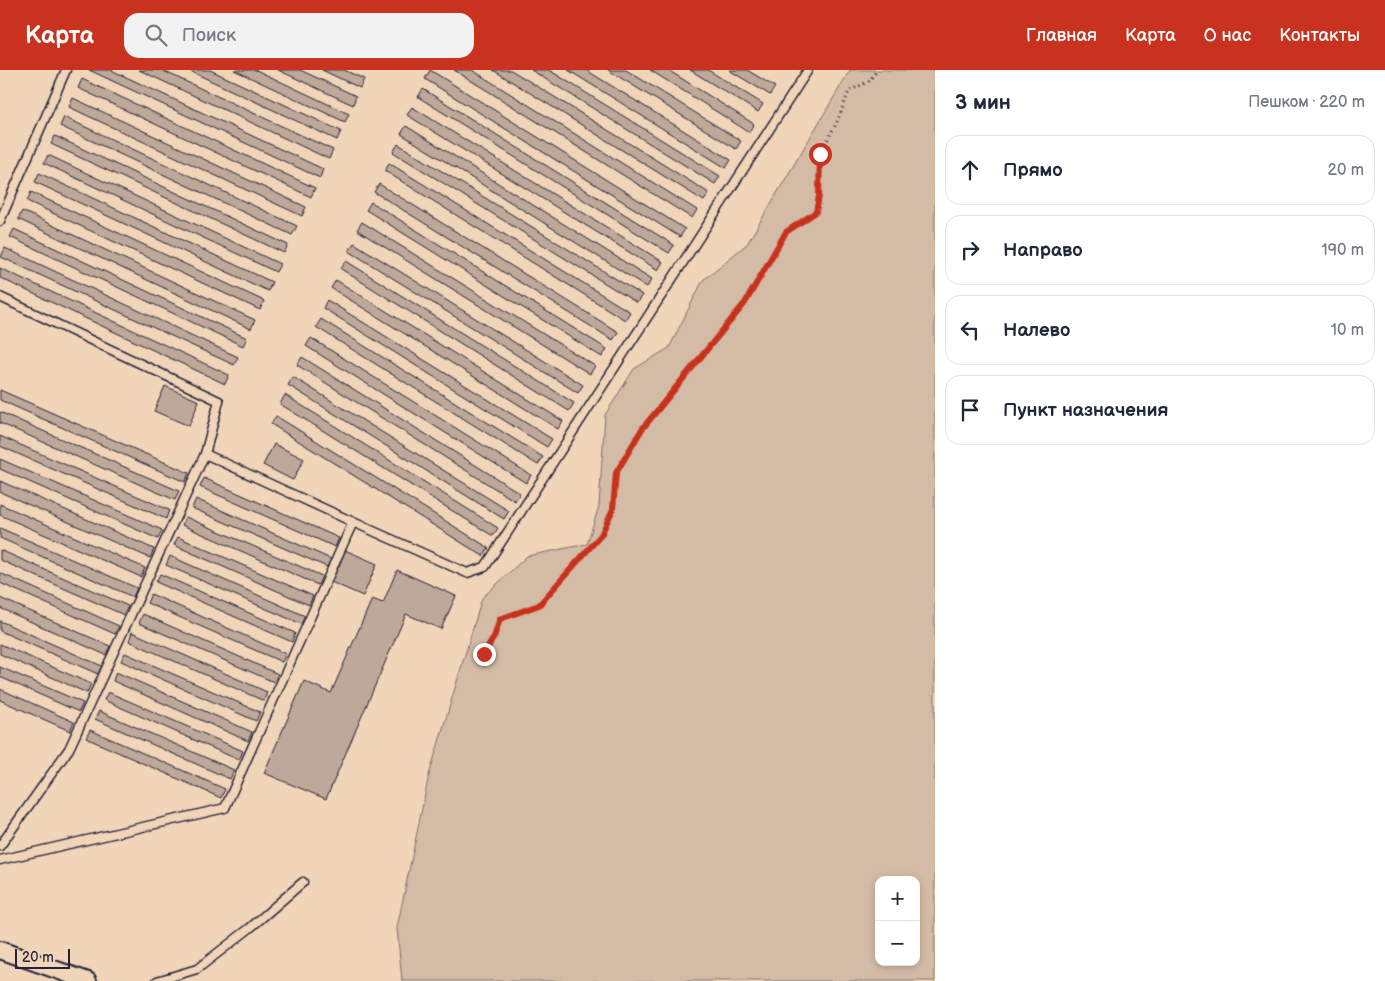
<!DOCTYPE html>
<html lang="ru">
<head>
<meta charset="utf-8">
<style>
  body { margin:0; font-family:"Balsamiq Sans",sans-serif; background:#f2f2f3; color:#1f2937 }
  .controls { position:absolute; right:15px; bottom:15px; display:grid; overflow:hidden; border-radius:10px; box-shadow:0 2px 8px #0003 }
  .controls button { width:45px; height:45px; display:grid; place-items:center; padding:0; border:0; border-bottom:1px solid #e0e1e3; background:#fff; color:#1f2937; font:25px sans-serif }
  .scale { position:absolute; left:15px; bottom:12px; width:55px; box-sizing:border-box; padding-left:5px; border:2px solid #22223b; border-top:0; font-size:14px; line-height:18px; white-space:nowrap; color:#22223b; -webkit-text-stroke:4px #f1d5b8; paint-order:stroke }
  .stop { position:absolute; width:15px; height:15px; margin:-11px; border:4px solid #c8321e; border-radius:50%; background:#fff }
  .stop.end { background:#c8321e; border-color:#fff; box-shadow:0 1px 5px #0008 }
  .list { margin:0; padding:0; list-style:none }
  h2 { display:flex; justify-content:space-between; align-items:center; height:65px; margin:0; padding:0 20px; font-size:21px }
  h2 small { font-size:16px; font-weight:400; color:#747a83 }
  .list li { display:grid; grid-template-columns:32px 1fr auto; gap:15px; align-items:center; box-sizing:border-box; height:70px; margin:0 10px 10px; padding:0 10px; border:1px solid #e0e1e3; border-radius:15px }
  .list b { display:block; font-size:19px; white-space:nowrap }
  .list em { font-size:16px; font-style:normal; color:#747a83 }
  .icon { flex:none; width:28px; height:28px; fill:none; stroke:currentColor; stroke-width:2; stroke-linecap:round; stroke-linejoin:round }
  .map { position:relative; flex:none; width:935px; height:911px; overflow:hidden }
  header { display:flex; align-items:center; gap:30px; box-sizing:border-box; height:70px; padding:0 25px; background:#c8321e; color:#fff }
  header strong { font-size:24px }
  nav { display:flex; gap:28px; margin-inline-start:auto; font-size:18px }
  .search { width:350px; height:45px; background:#f2f2f3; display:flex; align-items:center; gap:12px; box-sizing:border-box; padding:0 18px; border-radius:15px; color:#747a83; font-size:19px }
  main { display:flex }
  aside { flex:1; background:#fff }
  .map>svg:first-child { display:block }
  .green { fill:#d3bba6; stroke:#7a6e70; fill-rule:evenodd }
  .building { fill:#bea899; stroke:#22223b }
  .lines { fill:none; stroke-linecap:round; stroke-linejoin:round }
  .service-casing { stroke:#22223b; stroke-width:11 }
  .minor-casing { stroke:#22223b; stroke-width:20 }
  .path { stroke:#22223b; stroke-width:3; stroke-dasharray:1 4; stroke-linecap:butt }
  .service { stroke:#f1d5b8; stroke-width:8 }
  .minor { stroke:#f1d5b8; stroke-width:16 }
  .route { stroke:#c8321e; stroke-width:6 }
</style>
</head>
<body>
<header>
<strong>Карта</strong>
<div class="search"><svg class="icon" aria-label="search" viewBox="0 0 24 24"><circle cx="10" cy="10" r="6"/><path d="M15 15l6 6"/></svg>Поиск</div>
<nav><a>Главная</a><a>Карта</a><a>О нас</a><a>Контакты</a></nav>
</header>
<main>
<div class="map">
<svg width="935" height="911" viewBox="0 0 935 911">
  <rect width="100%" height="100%" fill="#f1d5b8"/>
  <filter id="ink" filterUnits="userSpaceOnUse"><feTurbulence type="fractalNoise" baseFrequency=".02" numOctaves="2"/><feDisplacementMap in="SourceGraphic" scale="10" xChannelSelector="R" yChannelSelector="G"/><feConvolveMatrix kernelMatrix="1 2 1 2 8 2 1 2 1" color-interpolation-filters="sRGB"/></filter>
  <g filter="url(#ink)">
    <path class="green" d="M 850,0 L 935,0 L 935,911 L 402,911 L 397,858 L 429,705 L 482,528 L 527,486 L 587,474 L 599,436 L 605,345 L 634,299 L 669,278 L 703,210 L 747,174 ZM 879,810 L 916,810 L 916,892 L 879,892 Z"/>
    <g class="building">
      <polygon points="89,0 111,0 323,99 320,108"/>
      <polygon points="139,0 161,0 333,80 329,89"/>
      <polygon points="188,0 210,0 341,61 337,70"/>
      <polygon points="234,0 256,0 349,44 345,52"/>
      <polygon points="278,0 300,0 356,26 353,35"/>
      <polygon points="322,0 344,0 364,9 360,18"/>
      <polygon points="430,0 685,159 680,167 425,9"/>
      <polygon points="454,0 472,0 697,140 692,148"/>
      <polygon points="493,0 511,0 709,123 704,131"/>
      <polygon points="531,0 549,0 720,106 715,114"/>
      <polygon points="568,0 586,0 731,90 726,98"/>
      <polygon points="608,0 626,0 741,71 736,79"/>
      <polygon points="650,0 668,0 754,54 749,62"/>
      <polygon points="690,0 708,0 763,34 758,42"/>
      <polygon points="729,0 747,0 775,17 770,25"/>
      <polygon points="82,9 315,118 311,127 78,18"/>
      <polygon points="423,19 674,175 669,183 418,27"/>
      <polygon points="73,28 306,137 302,146 69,37"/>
      <polygon points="412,37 663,192 658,200 407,45"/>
      <polygon points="64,47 297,156 292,165 60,56"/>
      <polygon points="406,56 652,209 647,217 401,64"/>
      <polygon points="55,66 288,175 284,183 51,74"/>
      <polygon points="398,74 642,225 637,233 393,82"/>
      <polygon points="48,85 280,194 276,202 44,93"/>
      <polygon points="389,93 630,242 625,250 385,101"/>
      <polygon points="39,103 272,212 268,221 35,112"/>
      <polygon points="379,114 618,262 613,270 374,122"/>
      <polygon points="31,122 264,231 260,240 27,131"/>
      <polygon points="371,132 607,279 602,287 366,140"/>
      <polygon points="22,141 255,250 251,259 18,149"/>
      <polygon points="362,152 595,296 590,304 357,160"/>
      <polygon points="14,159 247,268 243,276 10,167"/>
      <polygon points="354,173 583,315 578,323 349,181"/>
      <polygon points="5,178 238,287 234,295 1,187"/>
      <polygon points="346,191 574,333 569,341 341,199"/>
      <polygon points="0,198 229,305 225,314 0,208"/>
      <polygon points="336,210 563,351 558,359 331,218"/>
      <polygon points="327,230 552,369 547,377 323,238"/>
      <polygon points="321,249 543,387 538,395 316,257"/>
      <polygon points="311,268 531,405 526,413 306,276"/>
      <polygon points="302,287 520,423 515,431 297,295"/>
      <polygon points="293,307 509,441 504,449 288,315"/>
      <polygon points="165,316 199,331 189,356 154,341"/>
      <polygon points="0,320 189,403 185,412 0,330"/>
      <polygon points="285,325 498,458 493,466 280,334"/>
      <polygon points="0,342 179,421 175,430 0,353"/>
      <polygon points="276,346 489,478 483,486 271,354"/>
      <polygon points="0,366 169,440 166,449 0,376"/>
      <polygon points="274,374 304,389 293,410 263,395"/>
      <polygon points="0,389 162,460 158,469 0,399"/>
      <polygon points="204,408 339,468 335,477 200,417"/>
      <polygon points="0,411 154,479 150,488 0,422"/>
      <polygon points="196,429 331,489 327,497 192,438"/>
      <polygon points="0,434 145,498 141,507 0,445"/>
      <polygon points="186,447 322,506 318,515 182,455"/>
      <polygon points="0,458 137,518 133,527 0,468"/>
      <polygon points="178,467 313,526 309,535 174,475"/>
      <polygon points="0,480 128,536 124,545 0,490"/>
      <polygon points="345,480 377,494 363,526 331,512"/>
      <polygon points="170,486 305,546 301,554 166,495"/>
      <polygon points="397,500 456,526 441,559 406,544 326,729 264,703 304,611 331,623 372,529 383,533"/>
      <polygon points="0,503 119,556 115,564 0,513"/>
      <polygon points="160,504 295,563 292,572 156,512"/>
      <polygon points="151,524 286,584 282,592 147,533"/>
      <polygon points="0,528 110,576 106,585 0,538"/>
      <polygon points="143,544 278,604 274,612 139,553"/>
      <polygon points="0,551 102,596 98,604 0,561"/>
      <polygon points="132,562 267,622 264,631 129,571"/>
      <polygon points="0,574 91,614 87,623 0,584"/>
      <polygon points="125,583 260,642 256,651 121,591"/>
      <polygon points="0,597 83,633 79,642 0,607"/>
      <polygon points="116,602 252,662 248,671 113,611"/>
      <polygon points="0,619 74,652 70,661 0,630"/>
      <polygon points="108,622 243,681 239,690 104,630"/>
      <polygon points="99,641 234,700 230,709 95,649"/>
      <polygon points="90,660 225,719 221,728 86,668"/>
    </g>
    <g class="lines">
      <g class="service-casing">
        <g id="service">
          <polyline points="0,151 66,0"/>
          <polyline points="0,227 219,331 205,384"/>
          <polyline points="353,452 467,503 485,497 808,0"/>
          <polyline points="0,776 69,679 205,384 353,452 225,738 0,790"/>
          <polyline points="157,911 197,899 250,858 303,812"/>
        </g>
      </g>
      <g class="minor-casing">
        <polyline id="minor" points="0,880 88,911"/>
      </g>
      <polyline class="path" points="484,584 494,567 500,549 539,535 601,465 613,439 616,403 642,359 745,233 786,161 816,142 819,126 820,84 838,50 849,21 869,11 877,0"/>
      <use href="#service" class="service"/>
      <use href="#minor" class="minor"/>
    </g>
  </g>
  <g class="lines" filter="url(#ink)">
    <polyline class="route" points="484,584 494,567 500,549 539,535 601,465 613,439 616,403 642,359 745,233 786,162 816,142 819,126 820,84"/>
  </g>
</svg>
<div class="controls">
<button>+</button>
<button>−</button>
</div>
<div class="scale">20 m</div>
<div class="stop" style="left:820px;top:84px"></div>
<div class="stop end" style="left:484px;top:584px"></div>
</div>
<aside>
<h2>3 мин<small>Пешком · 220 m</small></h2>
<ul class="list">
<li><svg class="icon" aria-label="ahead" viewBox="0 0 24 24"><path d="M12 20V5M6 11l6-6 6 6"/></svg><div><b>Прямо</b></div><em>20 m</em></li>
<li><svg class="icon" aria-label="right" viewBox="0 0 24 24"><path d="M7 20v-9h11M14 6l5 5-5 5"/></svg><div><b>Направо</b></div><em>190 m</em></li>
<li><svg class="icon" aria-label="left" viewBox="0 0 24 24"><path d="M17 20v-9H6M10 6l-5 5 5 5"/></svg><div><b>Налево</b></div><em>10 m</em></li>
<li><svg class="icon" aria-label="arrive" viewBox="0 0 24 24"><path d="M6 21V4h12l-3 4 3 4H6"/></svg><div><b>Пункт назначения</b></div></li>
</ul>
</aside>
</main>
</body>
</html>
